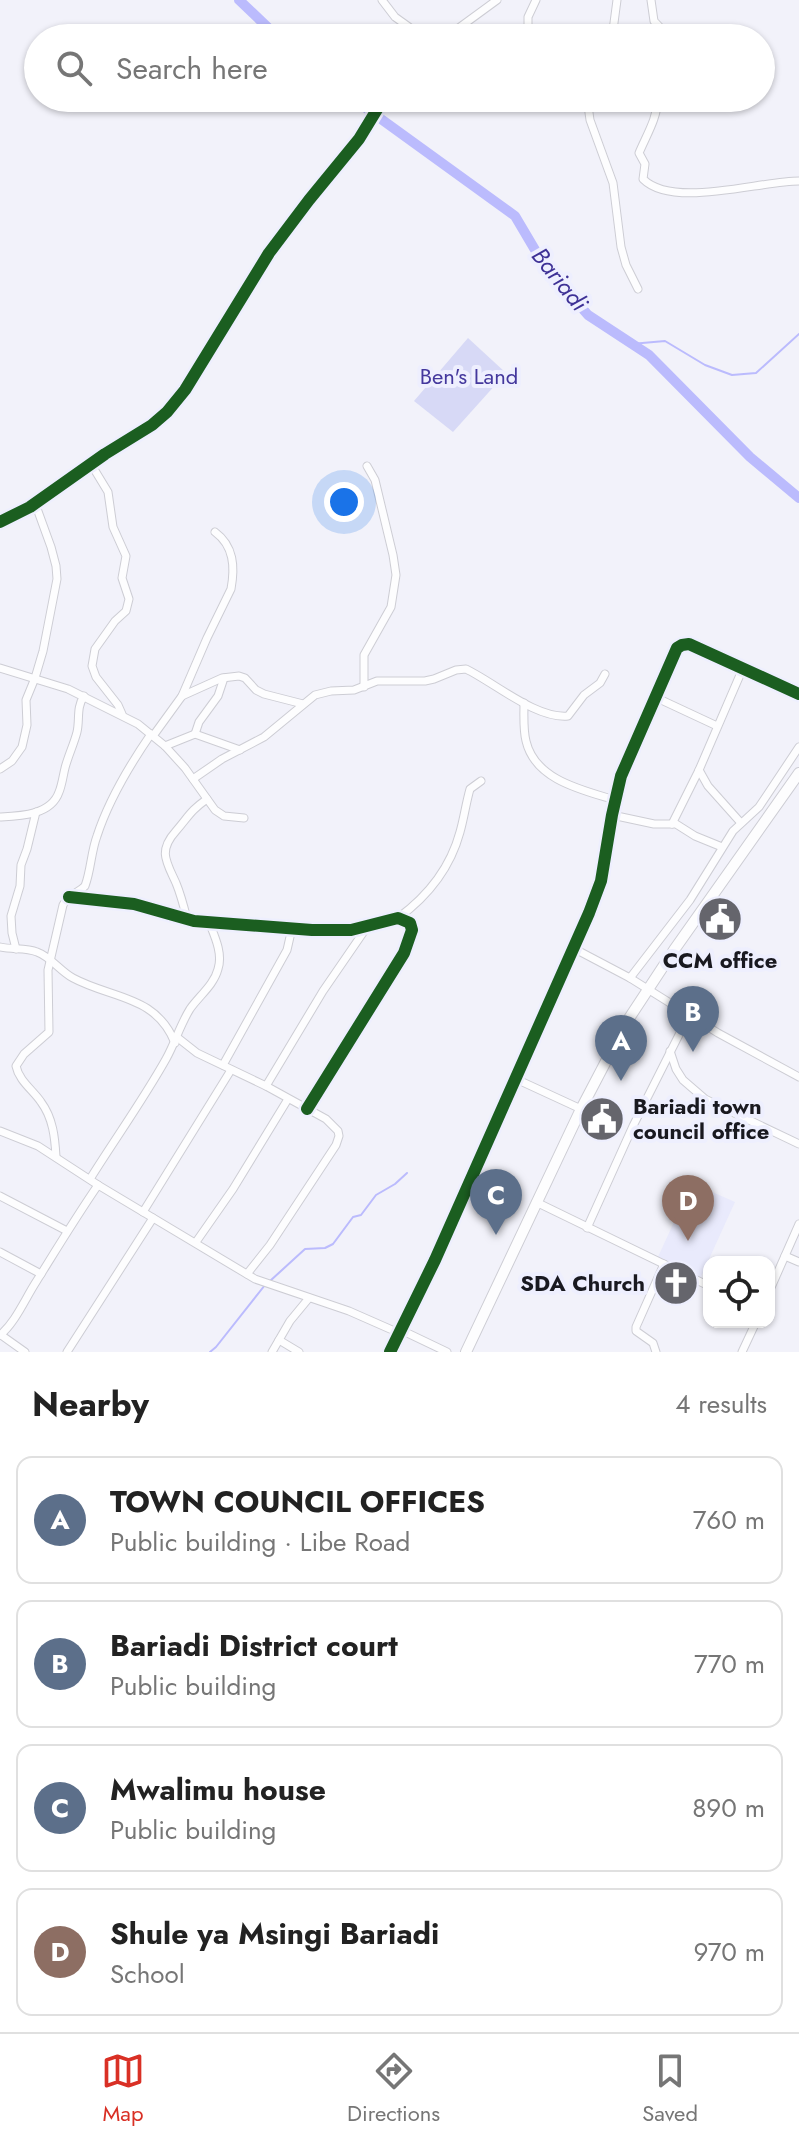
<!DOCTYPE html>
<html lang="en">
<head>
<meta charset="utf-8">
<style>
  body { margin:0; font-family:Jost,sans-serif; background:#f6f6f6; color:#222 }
  .controls { position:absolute; right:24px; bottom:24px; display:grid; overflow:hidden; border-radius:16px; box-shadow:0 2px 6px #0004 }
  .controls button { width:72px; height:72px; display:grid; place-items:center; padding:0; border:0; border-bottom:2px solid #e0e0e0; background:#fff; color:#222; font:40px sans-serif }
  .you { position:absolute; left:344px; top:502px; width:28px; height:28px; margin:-20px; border:6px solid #fff; border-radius:50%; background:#1a73e8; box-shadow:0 0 0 12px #1a73e833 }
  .badge { display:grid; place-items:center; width:52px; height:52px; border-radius:50%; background:#d93025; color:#fff; font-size:26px; font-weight:700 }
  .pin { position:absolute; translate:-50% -66px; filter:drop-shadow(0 2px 4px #0008) }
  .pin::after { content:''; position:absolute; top:42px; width:28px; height:24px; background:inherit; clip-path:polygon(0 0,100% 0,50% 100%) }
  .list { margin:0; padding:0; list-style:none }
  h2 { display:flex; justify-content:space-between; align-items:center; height:104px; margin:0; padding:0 32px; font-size:34px }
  h2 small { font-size:26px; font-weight:400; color:#767676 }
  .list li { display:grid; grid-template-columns:52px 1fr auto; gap:24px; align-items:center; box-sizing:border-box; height:128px; margin:0 16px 16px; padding:0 16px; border:2px solid #e0e0e0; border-radius:16px }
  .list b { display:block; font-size:30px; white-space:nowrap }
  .list p { margin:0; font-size:26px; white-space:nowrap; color:#767676 }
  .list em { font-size:26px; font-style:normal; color:#767676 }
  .icon { flex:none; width:44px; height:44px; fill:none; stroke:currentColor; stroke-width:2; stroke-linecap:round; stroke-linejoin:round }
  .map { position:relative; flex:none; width:799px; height:1352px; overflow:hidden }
  .search { position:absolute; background:#fff; box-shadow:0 2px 6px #0004; left:24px; right:24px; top:24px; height:88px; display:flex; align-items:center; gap:20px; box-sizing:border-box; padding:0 28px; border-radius:44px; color:#767676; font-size:30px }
  .sheet { height:680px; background:#fff }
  nav { display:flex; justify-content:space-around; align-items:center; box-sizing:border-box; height:112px; border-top:2px solid #e0e0e0; background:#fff; font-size:22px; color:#767676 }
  nav a { display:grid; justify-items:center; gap:4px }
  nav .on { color:#d93025 }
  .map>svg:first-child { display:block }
  .built { fill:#e9eafc }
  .green { fill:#d7d9f6 }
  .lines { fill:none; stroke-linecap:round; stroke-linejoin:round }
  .stream { stroke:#bbbbfd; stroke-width:2 }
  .river { stroke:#bbbbfd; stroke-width:10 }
  .minor-casing { stroke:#cdcdd4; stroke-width:9 }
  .highway-casing { stroke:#cdcdd4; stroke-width:12 }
  .minor { stroke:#fdfdfe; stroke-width:7 }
  .highway { stroke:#fdfdfe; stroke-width:10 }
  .cycleway-casing { stroke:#eeeffe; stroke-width:17 }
  .cycleway { stroke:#1b5e20; stroke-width:12 }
  .labels { text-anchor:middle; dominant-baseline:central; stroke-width:8; stroke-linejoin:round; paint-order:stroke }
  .park-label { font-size:22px; fill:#44389d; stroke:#eeeffe }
  .poi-label { font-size:22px; font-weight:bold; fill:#191920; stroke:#eeeffe }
  .water-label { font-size:24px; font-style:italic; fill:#3e3196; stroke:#eeeffe }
</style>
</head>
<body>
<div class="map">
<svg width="799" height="1352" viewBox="0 0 799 1352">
  <rect width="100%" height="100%" fill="#f2f2fa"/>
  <polygon class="built" points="692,1183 735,1202 700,1279 657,1259"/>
  <polygon class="green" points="468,338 506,373 453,432 414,401"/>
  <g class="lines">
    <g class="stream">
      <polyline points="631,344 665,341 705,365 732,375 756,373 799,334"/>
      <polyline points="270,1281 305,1249 325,1248 333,1244 353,1217 361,1215 376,1195 395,1184 407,1173"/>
      <polyline points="210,1352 216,1347 265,1285"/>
    </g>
    <g class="river">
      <polyline points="239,0 279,38"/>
      <polyline points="352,98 515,216 544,265 588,315 649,355 750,457 799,498"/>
    </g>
    <g class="minor-casing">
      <g id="minor">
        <polyline points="382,0 395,17 409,27 420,38"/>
        <polyline points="651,0 654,21 670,38"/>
        <polyline points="445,38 497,0"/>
        <polyline points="528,38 528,17 536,0"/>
        <polyline points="612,38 617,0"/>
        <polyline points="587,98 590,120 613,183 621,247 626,265 638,289"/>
        <path d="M 658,98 C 657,119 647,134 639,153 L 645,164 L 643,179 C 673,209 759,181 799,181"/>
        <polyline points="91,464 108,492 113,527 126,556 122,578 129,599 126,611 115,621 95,649 92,666 96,677 118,705 122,714"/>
        <polyline points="0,522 30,507 105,454 152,425 167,412 185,390 269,253 309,200 359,139 384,98"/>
        <polyline points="0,668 68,689 138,724 165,746 185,768 215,810 224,816 244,818"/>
        <polyline points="364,687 364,655 391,607 396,575 393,555 375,480 367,466"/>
        <path d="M 182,696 L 207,638 L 231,589 C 235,567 234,546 215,532"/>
        <polyline points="657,698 717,726"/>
        <path d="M 524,703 C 524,715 523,729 526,741 C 535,780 582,790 615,800"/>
        <polyline points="195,734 199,722 218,696 224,678"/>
        <polyline points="153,736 182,696 222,678 239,676 245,678 256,690 264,694 303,704"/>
        <polyline points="165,746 195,734 240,750"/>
        <polyline points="0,769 12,761 22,747 27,725 26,700 35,678 43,651 57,579 56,566 51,547 35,503"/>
        <polyline points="699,770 708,786 741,823"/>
        <path d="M 193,779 L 222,759 L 264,737 L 315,695 L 331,691 L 354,690 L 377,681 L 425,681 L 434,679 L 456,670 L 466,669 C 495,683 536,719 568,716 L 584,695 L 600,683 L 605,674"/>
        <polyline points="612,815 654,824 676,824 695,836 722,847"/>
        <path d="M 0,817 C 21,816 51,815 59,792 C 62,785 63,776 65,768 C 68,756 74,744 77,732 C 80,719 76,708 84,696"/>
        <polyline points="672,824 699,770 743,668"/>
        <polyline points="69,897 134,904 194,921 312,930 351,930 398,918 410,923 412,930 404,953 307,1109"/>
        <path d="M 398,918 C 428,896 450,869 460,832 C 464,818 466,803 470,789 L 481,781"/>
        <path d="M 187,919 C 184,907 181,895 176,883 C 166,861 158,851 176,831 C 189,816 190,811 207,799"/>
        <path d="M 0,947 C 12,950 26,947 37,952 C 51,957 60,971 73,978 C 112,999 156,995 175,1043"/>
        <polyline points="16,949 12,933 11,916 20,886 21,865 27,849 36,812"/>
        <polyline points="575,949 630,978 718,1033 799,1077"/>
        <polyline points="630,978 690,900 733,831 759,807 799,747"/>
        <polyline points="178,1038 197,1053 266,1086 326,1119 338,1131 339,1136 336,1145 270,1245 247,1274"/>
        <polyline points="670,1051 676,1069 683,1080 705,1099 799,1144"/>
        <polyline points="223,1065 287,950 292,928"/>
        <polyline points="516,1079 581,1109"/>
        <polyline points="266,1086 323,991 367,927"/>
        <polyline points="0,1131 38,1146 98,1185 255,1279 349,1311 399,1333"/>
        <path d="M 56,1157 C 55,1138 53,1118 41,1102 C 33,1090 19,1081 16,1066 L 24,1054 L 49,1032 L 48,970 L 63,905 C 68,895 78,893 85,886 C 91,870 91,852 97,836 C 109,799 129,766 151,734"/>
        <path d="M 90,1179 C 115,1139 143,1100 166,1059 C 175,1043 180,1025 190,1009 C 199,996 214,985 218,969 C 223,954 215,937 209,922"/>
        <polyline points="0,1196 67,1231"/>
        <polyline points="536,1202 709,1286"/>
        <polyline points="143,1212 231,1070"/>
        <polyline points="587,1228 633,1126 689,1015"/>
        <polyline points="196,1242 233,1189 288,1099"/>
        <polyline points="0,1252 41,1274"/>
        <polyline points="785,1256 799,1262"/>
        <polyline points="769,1292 799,1224"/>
        <polyline points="401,1330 447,1352"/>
        <path d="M 0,1335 C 15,1323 25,1299 36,1282 C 56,1250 76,1217 98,1185"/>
        <polyline points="1,1335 25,1352"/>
        <polyline points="279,1340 299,1352"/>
        <polyline points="67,1352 153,1218"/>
        <polyline points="272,1352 290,1321 309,1298"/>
        <polyline points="390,1352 435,1260 589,913 601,881 612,815 621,776 677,648 682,645 689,644 799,694"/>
        <polyline points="656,1352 653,1343 636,1331 636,1327 664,1264"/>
        <polyline points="742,1352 756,1322"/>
      </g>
    </g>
    <g class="highway-casing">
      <polyline id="highway" points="466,1352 581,1109 626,1023 674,950 799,773"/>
    </g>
    <use href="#minor" class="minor"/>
    <use href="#highway" class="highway"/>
    <g class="cycleway-casing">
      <g id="cycleway">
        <polyline points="0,522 30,507 105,454 152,425 167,412 185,390 269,253 309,200 359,139 384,98"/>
        <polyline points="69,897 134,904 194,921 312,930 351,930 398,918 410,923 412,930 404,953 307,1109"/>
        <polyline points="390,1352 435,1260 589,913 601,881 612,815 621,776 677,648 682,645 689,644 799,694"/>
      </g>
    </g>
    <use href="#cycleway" class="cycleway"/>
  </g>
  <defs>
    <g id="civic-disc" transform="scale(2.3)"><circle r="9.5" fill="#65656c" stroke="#eeeffe"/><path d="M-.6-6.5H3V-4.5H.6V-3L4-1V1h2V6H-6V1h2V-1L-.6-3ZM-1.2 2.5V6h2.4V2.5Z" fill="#fff"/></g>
    <g id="church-disc" transform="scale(2.3)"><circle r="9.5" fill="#65656c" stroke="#eeeffe"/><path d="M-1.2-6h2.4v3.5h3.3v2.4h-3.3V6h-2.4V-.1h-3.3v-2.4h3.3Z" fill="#fff"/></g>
  </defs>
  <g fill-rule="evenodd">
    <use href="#civic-disc" x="720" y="919"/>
    <use href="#civic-disc" x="602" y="1119"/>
    <use href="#church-disc" x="676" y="1283"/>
  </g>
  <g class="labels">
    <g class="park-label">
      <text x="469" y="376">Ben's Land</text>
    </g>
    <g class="poi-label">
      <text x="720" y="960">CCM office</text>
      <text x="633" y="1106" text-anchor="start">Bariadi town<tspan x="633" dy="25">council office</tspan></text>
      <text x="645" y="1283" text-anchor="end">SDA Church</text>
    </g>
    <g class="water-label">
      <text transform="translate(560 279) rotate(51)">Bariadi</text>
    </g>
  </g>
</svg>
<div class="controls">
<button><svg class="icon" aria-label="locate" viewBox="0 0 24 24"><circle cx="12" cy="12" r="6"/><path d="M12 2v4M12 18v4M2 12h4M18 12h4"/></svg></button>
</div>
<div class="you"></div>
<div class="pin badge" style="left:621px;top:1081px;background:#5c6f8a">A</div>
<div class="pin badge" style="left:693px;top:1052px;background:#5c6f8a">B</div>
<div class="pin badge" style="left:496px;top:1235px;background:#5c6f8a">C</div>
<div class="pin badge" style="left:688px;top:1241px;background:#8d6e63">D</div>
<div class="search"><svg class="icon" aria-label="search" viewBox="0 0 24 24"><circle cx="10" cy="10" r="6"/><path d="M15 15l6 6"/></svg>Search here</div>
</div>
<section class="sheet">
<h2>Nearby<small>4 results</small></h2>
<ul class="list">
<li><span class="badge" style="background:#5c6f8a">A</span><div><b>TOWN COUNCIL OFFICES</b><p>Public building · Libe Road</p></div><em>760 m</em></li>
<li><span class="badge" style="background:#5c6f8a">B</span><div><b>Bariadi District court</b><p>Public building</p></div><em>770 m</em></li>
<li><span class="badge" style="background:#5c6f8a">C</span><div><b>Mwalimu house</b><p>Public building</p></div><em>890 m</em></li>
<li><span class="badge" style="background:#8d6e63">D</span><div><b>Shule ya Msingi Bariadi</b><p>School</p></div><em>970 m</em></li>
</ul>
</section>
<nav>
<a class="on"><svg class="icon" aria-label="map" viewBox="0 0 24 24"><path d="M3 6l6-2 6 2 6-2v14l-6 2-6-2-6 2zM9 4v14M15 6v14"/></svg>Map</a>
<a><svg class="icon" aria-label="directions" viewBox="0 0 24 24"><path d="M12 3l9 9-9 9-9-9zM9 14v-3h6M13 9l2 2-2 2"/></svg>Directions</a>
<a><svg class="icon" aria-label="saved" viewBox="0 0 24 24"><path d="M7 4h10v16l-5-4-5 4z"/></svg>Saved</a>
</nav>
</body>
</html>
